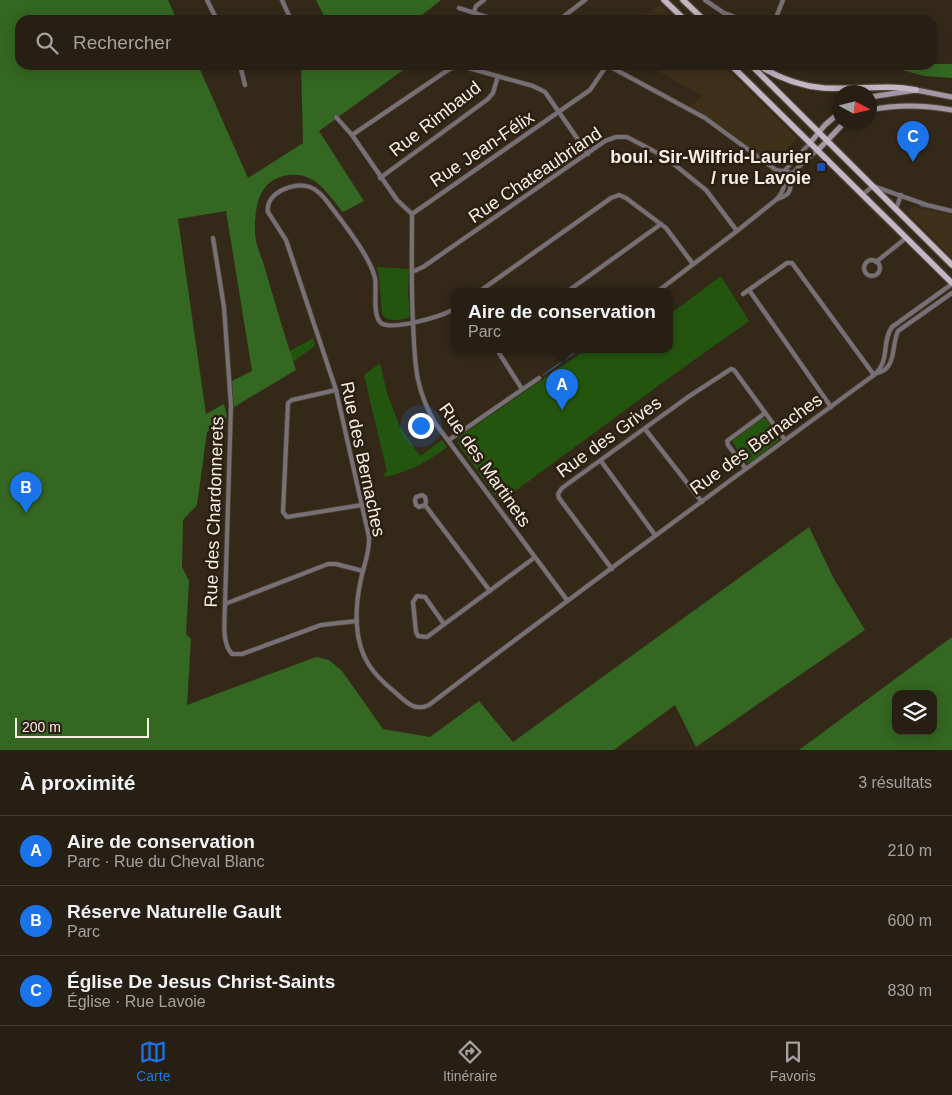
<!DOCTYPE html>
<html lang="fr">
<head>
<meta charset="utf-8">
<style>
  body { margin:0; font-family:Helvetica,sans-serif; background:#332c21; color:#f1f3f6 }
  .controls { position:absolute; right:15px; bottom:15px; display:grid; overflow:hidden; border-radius:10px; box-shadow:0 2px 12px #0003 }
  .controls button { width:45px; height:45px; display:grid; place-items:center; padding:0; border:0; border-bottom:1px solid #433d33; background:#271f13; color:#f1f3f6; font:25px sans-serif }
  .compass { position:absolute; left:832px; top:85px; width:45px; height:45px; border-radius:50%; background:#271f13; box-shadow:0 2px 12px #0003; rotate:97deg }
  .scale { position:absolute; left:15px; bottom:12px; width:134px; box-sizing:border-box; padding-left:5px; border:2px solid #f6eee4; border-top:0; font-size:14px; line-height:18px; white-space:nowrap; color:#f6eee4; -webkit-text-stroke:4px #2a1f10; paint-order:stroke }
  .you { position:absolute; left:420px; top:425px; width:18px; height:18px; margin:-12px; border:4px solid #fff; border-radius:50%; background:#1a73e8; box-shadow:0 0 0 8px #1a73e833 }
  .badge { display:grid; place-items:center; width:32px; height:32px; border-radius:50%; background:#1a73e8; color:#fff; font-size:16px; font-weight:700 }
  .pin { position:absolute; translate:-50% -41px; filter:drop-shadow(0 1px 2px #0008) }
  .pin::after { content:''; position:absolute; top:26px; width:18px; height:15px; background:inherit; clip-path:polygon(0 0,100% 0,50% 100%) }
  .popup { position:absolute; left:451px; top:288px; width:222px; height:65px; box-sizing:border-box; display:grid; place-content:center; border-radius:10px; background:#271f13; filter:drop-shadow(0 1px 4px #0005); font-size:16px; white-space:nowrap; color:#a4a2a0 }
  .popup b { font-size:19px; color:#f1f3f6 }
  .popup::after { content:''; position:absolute; left:50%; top:100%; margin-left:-10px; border:10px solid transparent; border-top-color:#271f13 }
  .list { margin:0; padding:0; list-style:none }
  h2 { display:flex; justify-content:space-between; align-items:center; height:65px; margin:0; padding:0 20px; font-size:21px }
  h2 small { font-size:16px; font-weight:400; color:#a4a2a0 }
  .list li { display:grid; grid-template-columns:32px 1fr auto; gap:15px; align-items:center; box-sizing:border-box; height:70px; padding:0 20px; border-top:1px solid #433d33 }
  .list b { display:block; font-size:19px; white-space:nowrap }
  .list p { margin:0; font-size:16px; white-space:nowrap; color:#a4a2a0 }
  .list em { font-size:16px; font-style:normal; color:#a4a2a0 }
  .icon { flex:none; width:28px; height:28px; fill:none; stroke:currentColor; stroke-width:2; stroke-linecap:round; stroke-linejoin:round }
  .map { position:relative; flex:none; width:952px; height:750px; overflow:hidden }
  .search { position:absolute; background:#271f13; box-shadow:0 2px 12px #0003; left:15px; right:15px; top:15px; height:55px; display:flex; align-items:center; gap:12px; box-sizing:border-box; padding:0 18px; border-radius:15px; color:#a4a2a0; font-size:19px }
  .sheet { height:275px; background:#271f13 }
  nav { display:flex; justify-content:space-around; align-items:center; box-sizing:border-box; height:70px; border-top:1px solid #433d33; background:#271f13; font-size:14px; color:#a4a2a0 }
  nav a { display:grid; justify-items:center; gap:2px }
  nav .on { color:#1a73e8 }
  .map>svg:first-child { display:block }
  .built { fill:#3f301a }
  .green { fill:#24550f }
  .forest { fill:#346721; fill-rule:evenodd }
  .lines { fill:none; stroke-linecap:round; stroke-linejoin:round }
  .stream { stroke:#3370ae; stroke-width:1 }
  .street-casing { stroke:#4f4535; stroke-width:5.5 }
  .secondary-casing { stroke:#4f4535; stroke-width:7 }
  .primary-casing { stroke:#4f4535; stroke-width:8 }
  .street { stroke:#777077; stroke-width:4 }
  .secondary { stroke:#a397a3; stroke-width:5 }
  .primary { stroke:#c4b6c5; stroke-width:5.5 }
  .transit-dot { fill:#1a4fb4; stroke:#2a1f10; stroke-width:2 }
  .labels { text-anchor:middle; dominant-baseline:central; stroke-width:5; stroke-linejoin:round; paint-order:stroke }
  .street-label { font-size:18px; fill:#f6eee4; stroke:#2a1f10 }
  .poi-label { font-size:18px; font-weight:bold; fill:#f6eee4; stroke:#2a1f10; text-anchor:end }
</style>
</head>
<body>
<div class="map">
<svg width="952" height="750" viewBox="0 0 952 750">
  <rect width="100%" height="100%" fill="#342919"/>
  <g class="built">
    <polygon points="660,5 675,20 639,20"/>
    <polygon points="647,65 722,65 797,138 772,167 705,118 687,109 703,96"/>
    <polygon points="912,206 952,215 952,258 907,212"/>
  </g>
  <g class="green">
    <path d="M 377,267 L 409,269 L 408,294 L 410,316 L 408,318 C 399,320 388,323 382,314 L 379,276 Z"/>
    <polygon points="721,276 749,321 673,375 500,502 458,444 459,437 587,349 670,349 670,314"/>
    <polygon points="313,338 315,346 233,404 232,388 275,364 274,360"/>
    <path d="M 380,363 L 387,393 L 400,427 L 420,456 L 442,440 L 447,447 C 426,463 411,471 385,477 L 384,473 L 387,472 L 364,375 Z"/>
    <polygon points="763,418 767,420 779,440 750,463 746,463 732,441"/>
  </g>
  <g class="forest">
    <path d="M 0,0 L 168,0 L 177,20 L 20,20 L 20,65 L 198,65 L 248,178 L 303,143 L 301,65 L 410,65 L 319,131 L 364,201 L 343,212 C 325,191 314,169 283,176 C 257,183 255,209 255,232 C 255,244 262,257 265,269 C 275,303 285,337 296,370 L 234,407 L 232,381 L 252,371 L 226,211 L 178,219 L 206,414 L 224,404 L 227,417 L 207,432 L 197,505 L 183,520 L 182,567 L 189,581 L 186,634 L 191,639 L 187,705 L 316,657 L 329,660 L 342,671 L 383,729 L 430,737 L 479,701 L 513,742 L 809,527 L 834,579 L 865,630 L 696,747 L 675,705 L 614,750 L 0,750 Z"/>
    <polygon points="316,0 441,0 418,18 419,20 321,20 324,16"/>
    <polygon points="932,64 952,64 952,78 924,76 884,65"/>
    <path d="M 952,637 L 952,750 L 799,750 ZM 896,694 L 933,694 L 933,731 L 896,731 Z"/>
  </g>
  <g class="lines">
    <g class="stream">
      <polyline points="920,206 936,209"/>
      <polyline points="543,375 580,349"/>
    </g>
    <g class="street-casing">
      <g id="street">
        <polyline points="207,0 217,20"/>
        <polyline points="282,0 291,20"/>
        <polyline points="705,0 724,13 743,20"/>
        <polyline points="459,8 496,20"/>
        <polyline points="474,12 476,6 484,0"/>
        <polyline points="559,20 585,0"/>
        <polyline points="775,20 783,0"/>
        <polyline points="240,65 245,85"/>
        <polyline points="607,65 705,118 776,170 793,173"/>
        <polyline points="336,117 352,135 397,200 412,214"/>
        <polyline points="352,135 448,70 458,66 465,67 533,86 545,92 588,154"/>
        <polyline points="380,178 488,99 493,93 498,76"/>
        <polyline points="862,195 873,186 927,205 952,211"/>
        <path d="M 777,199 C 798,193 786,184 794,172 C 801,164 809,157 818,150"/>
        <polyline points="896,209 901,195"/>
        <path d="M 412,214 C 412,250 411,286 413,322 C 415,362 414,386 435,423 L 567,600"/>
        <polyline points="412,214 590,90 607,65"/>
        <path d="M 213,238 L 224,307 L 231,406 L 225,604 C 225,618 221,643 232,654 L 242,654 L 321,625 L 357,621"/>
        <circle cx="872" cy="268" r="8"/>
        <polyline points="876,262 906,238"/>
        <polyline points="412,272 423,267 605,141 616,137 627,137 665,157 706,190 737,231"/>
        <polyline points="749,290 831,407"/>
        <polyline points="480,291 611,198 619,195 626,198 666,228 693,264"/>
        <polyline points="568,291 661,224"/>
        <path d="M 658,291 L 737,231 L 777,199 C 786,189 784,183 785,170 L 810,143"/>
        <polyline points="743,294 787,263 792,263 874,375"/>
        <path d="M 454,309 C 443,316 393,331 381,323 C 372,316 377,289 375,278 C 370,256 343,223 329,204 C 324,197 318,190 310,187 C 294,181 265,193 268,212 L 286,240 L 336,390 L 369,537 C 370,551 364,565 361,579 C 355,606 353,641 369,665 C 376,676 386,685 396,693 C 406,702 415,712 429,705 C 576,593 725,484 874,375 C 891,360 881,342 892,327 L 952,284"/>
        <polyline points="499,349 499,353 522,389"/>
        <path d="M 877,373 C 897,369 891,346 898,331 L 952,293"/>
        <polyline points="336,390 292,400 288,403 283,512 287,517 362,505"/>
        <polyline points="645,429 702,502"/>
        <polyline points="449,440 539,378"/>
        <polyline points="601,461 655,535"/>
        <polyline points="746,469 728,445 727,441 765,413"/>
        <polyline points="425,505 419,507 416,505 415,500 416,497 422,495 425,497 426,502 425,505 490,591"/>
        <polyline points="612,569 559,498 558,494 562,488 688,397 731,369 734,370 785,440"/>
        <polyline points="225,604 328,564 336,564 363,571"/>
        <polyline points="444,624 425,597 417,596 413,602 416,632 418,636 427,637 534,558"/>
      </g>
    </g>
    <g class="secondary-casing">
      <g id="secondary">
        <polyline points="870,97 916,90 952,97"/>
        <path d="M 870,110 C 898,104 924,105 952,110"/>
        <polyline points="810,143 825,125 840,112"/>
        <polyline points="818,150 845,122"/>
      </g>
    </g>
    <g class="primary-casing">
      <g id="primary">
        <polyline points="664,0 685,20"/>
        <polyline points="683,0 704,20"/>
        <polyline points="731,65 952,283"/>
        <polyline points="751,65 952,265"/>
        <path d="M 758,65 C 777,77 801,86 824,88 C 855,90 886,84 916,90"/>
      </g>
    </g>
    <use href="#street" class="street"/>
    <use href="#secondary" class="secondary"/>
    <use href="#primary" class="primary"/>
  </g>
  <rect class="transit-dot" x="816" y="162" width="10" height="10" rx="2.5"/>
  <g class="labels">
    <g class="street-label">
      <text transform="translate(435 119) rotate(-38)">Rue Rimbaud</text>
      <text transform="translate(482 149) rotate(-34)">Rue Jean-Félix</text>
      <text transform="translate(535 175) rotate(-34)">Rue Chateaubriand</text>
      <text transform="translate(609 437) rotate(-36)">Rue des Grives</text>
      <text transform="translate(756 444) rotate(-36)">Rue des Bernaches</text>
      <text transform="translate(363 459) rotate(78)">Rue des Bernaches</text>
      <text transform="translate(485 465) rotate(55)">Rue des Martinets</text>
      <text transform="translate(214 512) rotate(-88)">Rue des Chardonnerets</text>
    </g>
    <g class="poi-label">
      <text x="811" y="157">boul. Sir-Wilfrid-Laurier<tspan x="811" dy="21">/ rue Lavoie</tspan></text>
    </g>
  </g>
</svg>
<div class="controls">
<button><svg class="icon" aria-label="layers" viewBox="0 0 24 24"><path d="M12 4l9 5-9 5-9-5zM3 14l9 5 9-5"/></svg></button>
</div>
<svg class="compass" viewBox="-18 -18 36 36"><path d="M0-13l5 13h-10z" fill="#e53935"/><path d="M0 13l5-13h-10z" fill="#a4a2a0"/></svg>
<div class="scale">200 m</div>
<div class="you"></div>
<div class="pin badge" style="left:562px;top:410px">A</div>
<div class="popup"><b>Aire de conservation</b>Parc</div>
<div class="pin badge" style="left:26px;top:513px">B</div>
<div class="pin badge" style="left:913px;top:162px">C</div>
<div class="search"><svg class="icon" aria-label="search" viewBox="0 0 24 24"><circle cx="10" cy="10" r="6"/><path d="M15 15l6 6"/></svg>Rechercher</div>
</div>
<section class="sheet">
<h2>À proximité<small>3 résultats</small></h2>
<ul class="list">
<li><span class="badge">A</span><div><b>Aire de conservation</b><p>Parc · Rue du Cheval Blanc</p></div><em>210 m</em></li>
<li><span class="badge">B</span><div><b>Réserve Naturelle Gault</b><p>Parc</p></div><em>600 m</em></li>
<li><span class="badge">C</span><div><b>Église De Jesus Christ-Saints</b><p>Église · Rue Lavoie</p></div><em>830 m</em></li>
</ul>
</section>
<nav>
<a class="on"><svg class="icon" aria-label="map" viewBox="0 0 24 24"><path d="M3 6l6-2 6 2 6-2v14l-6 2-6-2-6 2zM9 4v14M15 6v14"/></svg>Carte</a>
<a><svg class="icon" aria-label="directions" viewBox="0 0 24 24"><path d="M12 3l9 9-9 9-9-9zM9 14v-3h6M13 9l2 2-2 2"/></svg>Itinéraire</a>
<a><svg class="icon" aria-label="saved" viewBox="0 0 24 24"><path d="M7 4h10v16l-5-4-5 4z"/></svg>Favoris</a>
</nav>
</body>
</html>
